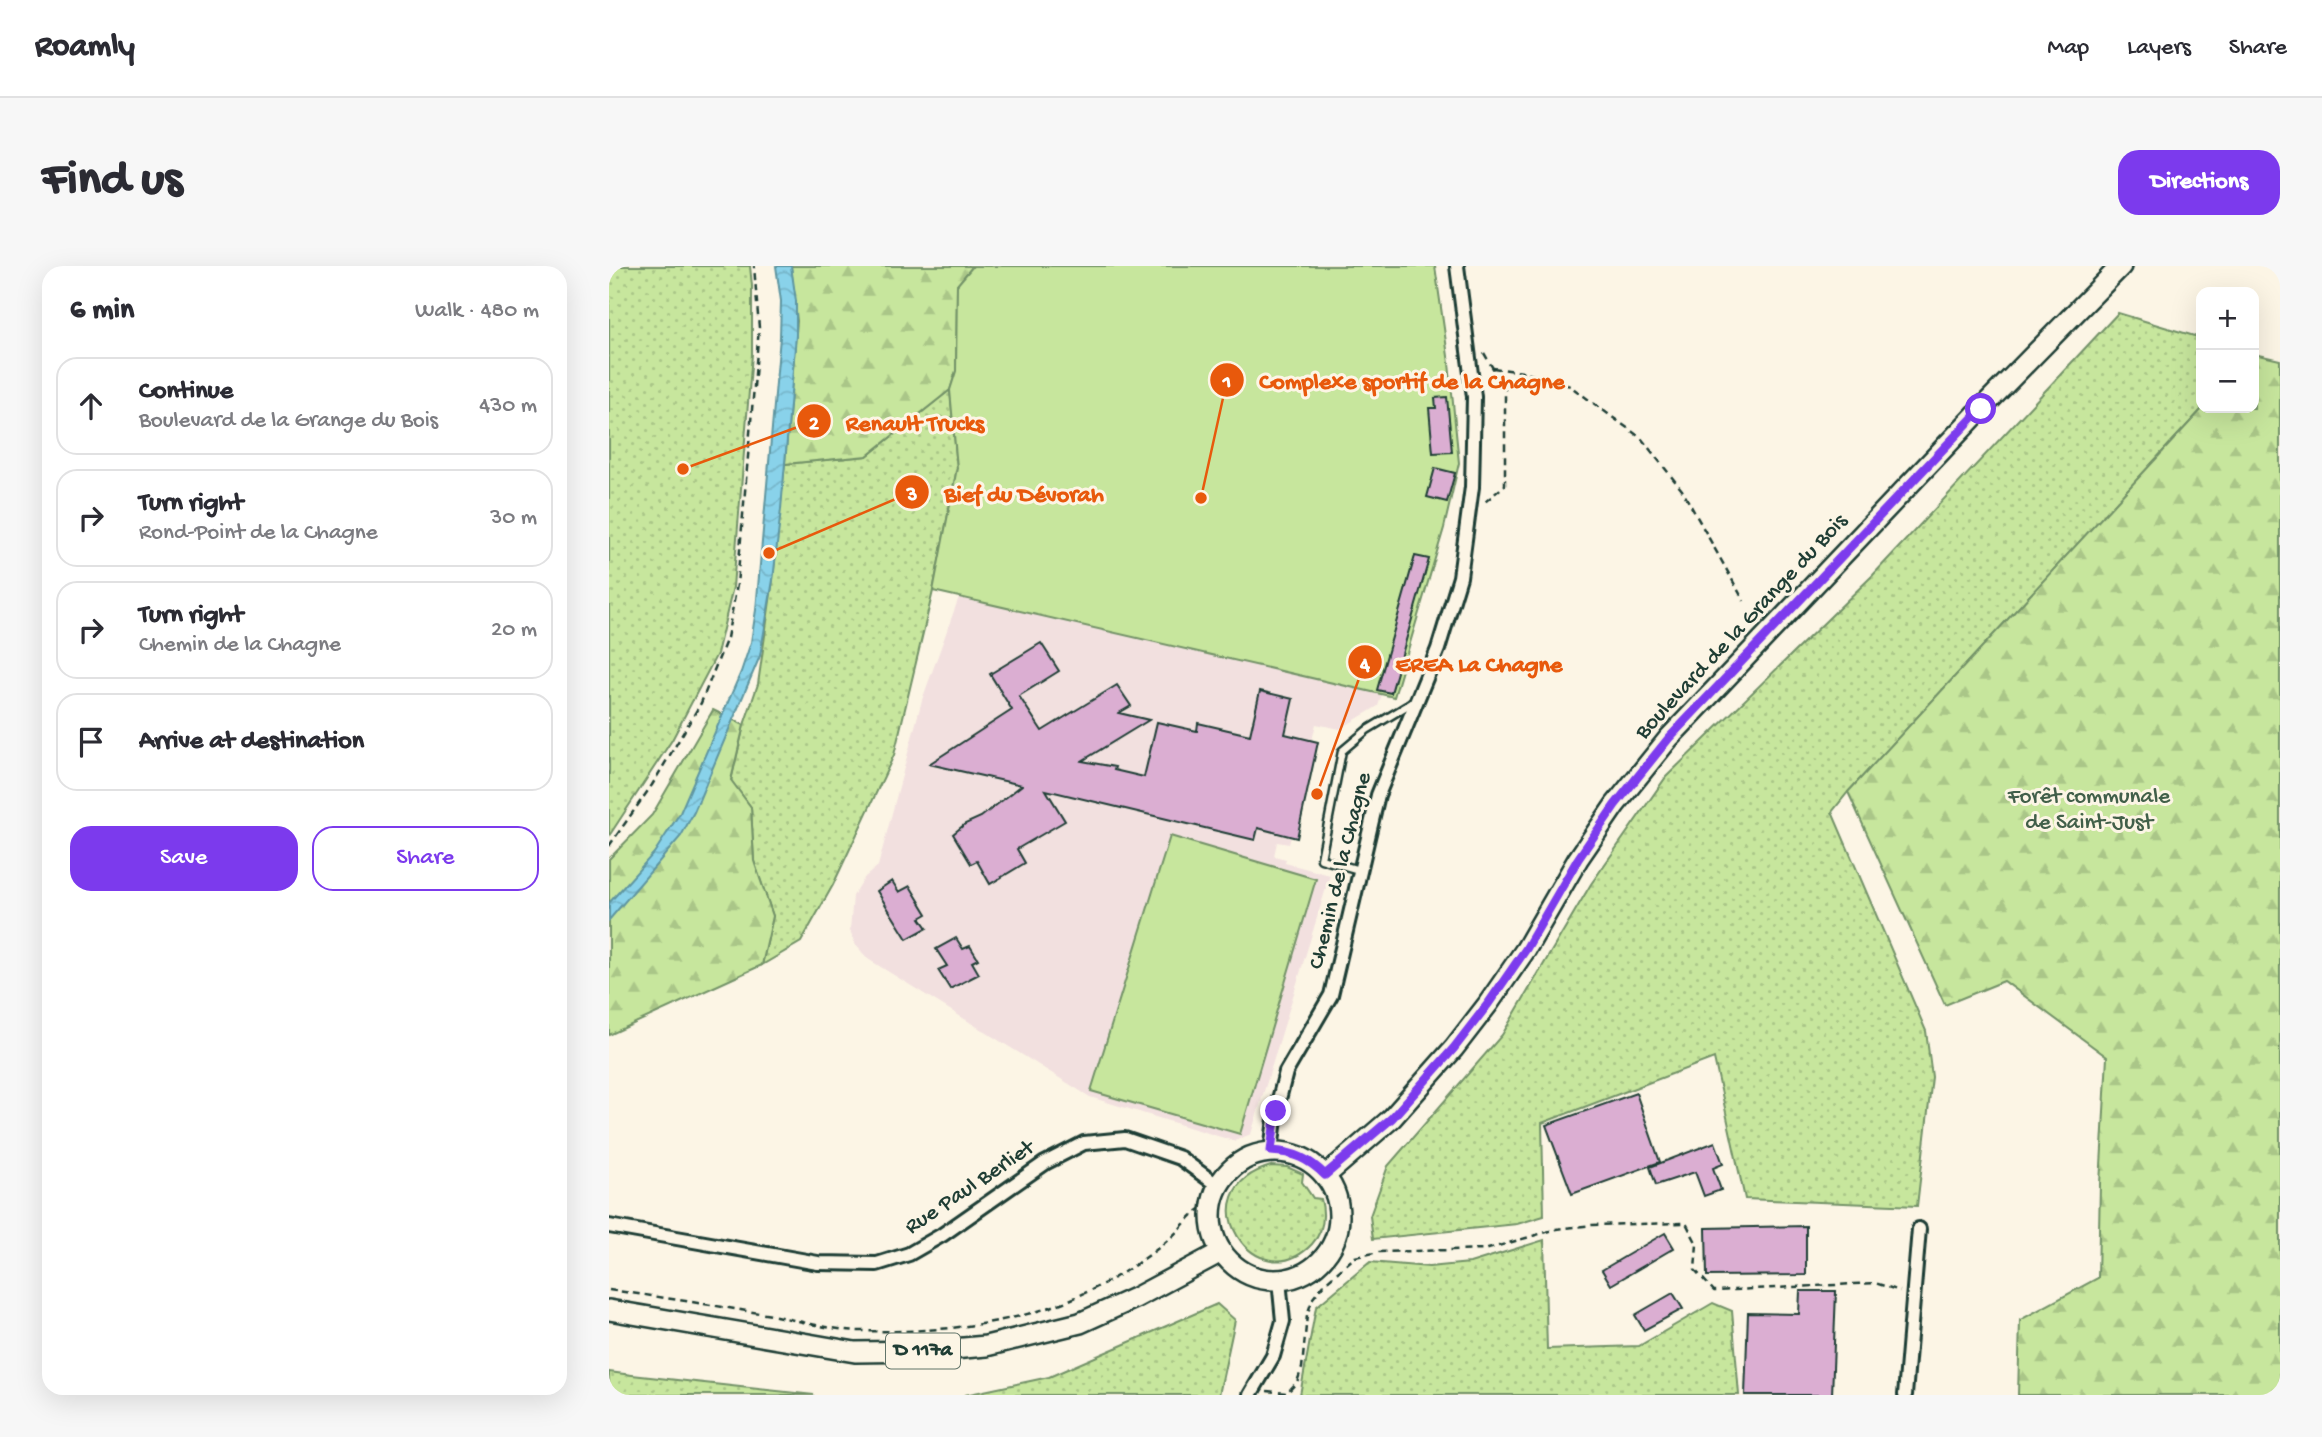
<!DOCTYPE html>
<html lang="en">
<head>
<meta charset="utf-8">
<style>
  body { margin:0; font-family:"Gochi Hand",sans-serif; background:#f7f7f7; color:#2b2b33 }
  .controls { position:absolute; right:21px; top:21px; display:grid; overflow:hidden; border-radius:14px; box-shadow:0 7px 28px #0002 }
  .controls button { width:63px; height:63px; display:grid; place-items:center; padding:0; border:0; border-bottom:2px solid #e1e1e2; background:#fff; color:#2b2b33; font:35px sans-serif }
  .stop { position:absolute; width:21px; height:21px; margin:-16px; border:5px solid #7c3aed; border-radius:50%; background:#fff }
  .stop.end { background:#7c3aed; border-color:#fff; box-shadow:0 2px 7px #0008 }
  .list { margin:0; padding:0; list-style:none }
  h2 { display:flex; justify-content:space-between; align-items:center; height:91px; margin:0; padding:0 28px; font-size:30px }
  h2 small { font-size:23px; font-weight:400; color:#7c7c81 }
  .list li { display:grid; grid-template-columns:46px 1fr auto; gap:21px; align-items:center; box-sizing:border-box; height:98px; margin:0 14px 14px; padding:0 14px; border:2px solid #e1e1e2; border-radius:21px }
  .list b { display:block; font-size:26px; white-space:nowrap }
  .list p { margin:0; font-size:23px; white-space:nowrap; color:#7c7c81 }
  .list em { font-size:23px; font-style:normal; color:#7c7c81 }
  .actions { display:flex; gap:14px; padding:21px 28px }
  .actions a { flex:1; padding:16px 0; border:2px solid #7c3aed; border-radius:21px; text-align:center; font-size:24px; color:#7c3aed }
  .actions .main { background:#7c3aed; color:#fff }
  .icon { flex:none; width:38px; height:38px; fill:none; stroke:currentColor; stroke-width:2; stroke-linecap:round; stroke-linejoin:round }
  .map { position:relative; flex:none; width:1671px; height:1129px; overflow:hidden; border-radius:21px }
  header { display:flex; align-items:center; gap:42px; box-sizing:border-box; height:98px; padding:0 35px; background:#fff; border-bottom:2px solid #e1e1e2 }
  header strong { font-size:33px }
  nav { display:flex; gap:38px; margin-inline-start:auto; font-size:24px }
  .intro { display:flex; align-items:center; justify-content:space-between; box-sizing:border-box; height:168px; padding:0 42px }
  h1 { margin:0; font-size:49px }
  .button { padding:18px 32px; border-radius:21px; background:#7c3aed; color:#fff; font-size:24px; font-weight:700 }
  main { display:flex; gap:42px; padding:0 42px }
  aside { flex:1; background:#fff; border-radius:21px; box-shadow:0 7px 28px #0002 }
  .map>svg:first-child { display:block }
  .built { fill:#f2e0df }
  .grass { fill:url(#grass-dots); stroke:#739268; stroke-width:2 }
  .forest { fill:url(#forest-firs); stroke:#739268; stroke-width:2 }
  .park { fill:#c7e69d; stroke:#739268; stroke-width:2 }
  .water { fill:url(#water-waves); stroke:#5f96a1; stroke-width:2 }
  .building { fill:#dbaed2; stroke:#1f3d34; stroke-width:2 }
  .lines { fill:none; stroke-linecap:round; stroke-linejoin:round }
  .service-casing { stroke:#1f3d34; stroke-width:11 }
  .minor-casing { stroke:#1f3d34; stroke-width:18 }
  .primary-casing { stroke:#1f3d34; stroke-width:24 }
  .path { stroke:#1f3d34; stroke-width:2.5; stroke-dasharray:7 5; stroke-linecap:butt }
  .service { stroke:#fcf5e5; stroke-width:6 }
  .minor { stroke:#fcf5e5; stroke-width:12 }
  .primary { stroke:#fcf5e5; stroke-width:19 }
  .route { stroke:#7c3aed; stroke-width:9 }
  .labels { text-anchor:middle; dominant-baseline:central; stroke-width:6; stroke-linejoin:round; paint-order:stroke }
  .shield { fill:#fcf5e5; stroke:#617469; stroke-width:2 }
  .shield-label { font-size:21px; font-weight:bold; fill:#1f3d34 }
  .street-label { font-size:23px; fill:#1f3d34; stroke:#fcf5e5 }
  .park-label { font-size:23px; fill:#415f49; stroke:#fcf5e5 }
  .leader { fill:none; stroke:#e8590c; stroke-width:2.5 }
  .callout-dot { fill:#e8590c; stroke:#fcf5e5; stroke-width:2.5 }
  .mark-label { font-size:21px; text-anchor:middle; font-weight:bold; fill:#fff }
  .callout-label { font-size:24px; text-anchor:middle; font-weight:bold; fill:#e8590c; stroke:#fcf5e5; stroke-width:6; stroke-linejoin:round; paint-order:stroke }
</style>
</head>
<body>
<header>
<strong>Roamly</strong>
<nav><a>Map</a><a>Layers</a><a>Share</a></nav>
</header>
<div class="intro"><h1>Find us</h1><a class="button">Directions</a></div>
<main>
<aside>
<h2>6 min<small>Walk · 480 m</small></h2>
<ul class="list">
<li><svg class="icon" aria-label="ahead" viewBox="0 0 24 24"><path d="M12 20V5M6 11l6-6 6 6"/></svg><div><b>Continue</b><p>Boulevard de la Grange du Bois</p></div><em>430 m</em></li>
<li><svg class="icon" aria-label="right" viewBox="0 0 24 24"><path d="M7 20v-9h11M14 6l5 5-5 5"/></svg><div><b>Turn right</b><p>Rond-Point de la Chagne</p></div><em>30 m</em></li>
<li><svg class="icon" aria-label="right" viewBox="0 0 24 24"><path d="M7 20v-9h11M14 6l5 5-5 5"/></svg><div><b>Turn right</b><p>Chemin de la Chagne</p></div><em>20 m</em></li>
<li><svg class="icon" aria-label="arrive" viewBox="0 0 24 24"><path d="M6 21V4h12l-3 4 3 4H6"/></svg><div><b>Arrive at destination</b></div></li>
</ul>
<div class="actions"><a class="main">Save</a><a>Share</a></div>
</aside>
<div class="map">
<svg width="1671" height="1129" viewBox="0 0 1671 1129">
  <defs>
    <pattern id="grass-dots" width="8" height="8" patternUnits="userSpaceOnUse" patternTransform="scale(1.75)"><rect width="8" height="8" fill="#c7e69d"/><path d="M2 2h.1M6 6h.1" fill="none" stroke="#aac688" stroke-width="1.8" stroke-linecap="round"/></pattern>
    <pattern id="forest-firs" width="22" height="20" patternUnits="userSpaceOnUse" patternTransform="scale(1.75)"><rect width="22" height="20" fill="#c7e69d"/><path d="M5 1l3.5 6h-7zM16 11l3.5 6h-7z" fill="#aac688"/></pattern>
    <pattern id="water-waves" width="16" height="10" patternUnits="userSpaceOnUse" patternTransform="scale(1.75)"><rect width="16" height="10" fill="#89d2ea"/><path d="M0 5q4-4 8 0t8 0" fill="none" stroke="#76b5c9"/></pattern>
  </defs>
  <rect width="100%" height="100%" fill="#fcf5e5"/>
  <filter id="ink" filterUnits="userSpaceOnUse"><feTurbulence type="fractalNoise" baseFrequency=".0143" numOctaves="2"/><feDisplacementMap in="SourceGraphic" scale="14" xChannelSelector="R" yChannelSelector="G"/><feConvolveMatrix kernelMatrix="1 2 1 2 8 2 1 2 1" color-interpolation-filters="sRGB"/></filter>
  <g filter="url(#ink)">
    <polygon class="built" points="350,331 773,428 769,440 731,463 707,458 703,474 709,476 680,578 668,576 665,590 677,593 676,597 721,609 642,868 625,875 481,831 259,693 246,678 241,664 244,630 256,611 269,600 313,434"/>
    <g class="grass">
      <polygon points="0,0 141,0 143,20 143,88 124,321 108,388 63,474 0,570"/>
      <polygon points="1509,47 1592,72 1592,142 1594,142 1239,526 1223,546 1317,765 1323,811 1308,940 1136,933 1105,792 933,857 935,950 908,958 764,973 761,950 779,900 893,769 982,618 1057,511 1264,309"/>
      <polygon points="341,124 348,202 324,325 285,489 224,619 192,676 153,699 164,650 145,595 142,541 122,515 135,459 149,418 164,314 176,198 258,190"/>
      <path d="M 662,900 L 678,901 L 694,908 L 693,916 L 704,932 L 712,933 C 716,949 715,965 703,978 C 648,1036 573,925 662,900 Z"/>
      <polygon points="935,974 938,1083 1030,1080 1104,1037 1123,1045 1130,1129 691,1129 707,1041 761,996 820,1001 861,997"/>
      <polygon points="608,1038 626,1054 610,1129 356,1129 440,1111"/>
      <polygon points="0,1106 23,1109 205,1129 0,1129"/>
    </g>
    <g class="forest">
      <polygon points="182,0 364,0 348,19 347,105 341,124 258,190 176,198 188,55"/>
      <polygon points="1645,88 1671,94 1671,1129 1409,1129 1411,1054 1489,1012 1491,918 1498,791 1395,715 1336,739 1239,526 1594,142 1645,142"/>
      <polygon points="104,444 135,459 122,514 142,541 145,595 164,650 153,699 0,769 0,593 43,549"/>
    </g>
    <g class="park">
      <polygon points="364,0 826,0 840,97 850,197 835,262 785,431 324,325 348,202 341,124 347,105 348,19"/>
      <polygon points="561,570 707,613 631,868 482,825"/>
    </g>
    <polygon class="water" points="167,0 182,0 187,35 187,69 172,243 164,314 151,390 85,546 72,570 0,654 0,637 45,587 71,547 132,406 142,376 147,344 171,71 172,35"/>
    <g class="building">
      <polygon points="838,131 843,186 824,187 820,142 827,142 826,132"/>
      <polygon points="826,202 846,207 838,236 818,231"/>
      <polygon points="806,290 820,293 782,427 768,424"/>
      <polygon points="432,377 450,405 410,430 433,465 508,419 522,440 510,447 540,454 473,495 506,501 505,504 535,511 548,456 588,465 589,457 641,469 651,425 684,433 676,468 709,476 688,572 649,562 646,574 437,524 456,555 408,583 416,597 381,618 368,595 362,598 344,568 356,558 372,551 413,519 320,498 403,444 381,408"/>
      <polygon points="283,615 290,626 301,620 318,648 311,652 318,662 298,673 268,625"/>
      <polygon points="347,672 354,683 361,680 369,693 363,696 370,708 341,723 329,704 338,700 327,683"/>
      <polygon points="1027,827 1051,896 963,928 937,859"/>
      <polygon points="1106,876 1114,898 1104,902 1112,924 1095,930 1086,906 1047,919 1041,901"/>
      <polygon points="1197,960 1197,1009 1098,1010 1097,962"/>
      <polygon points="1056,967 1065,982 1002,1019 993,1004"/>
      <polygon points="1191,1025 1227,1025 1223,1129 1136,1129 1139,1047 1190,1048"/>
      <polygon points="1064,1027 1074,1043 1035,1064 1026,1049"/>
    </g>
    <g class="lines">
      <g class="service-casing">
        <polyline id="service" points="750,604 712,593 733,485 758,464 806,435"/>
      </g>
      <g class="minor-casing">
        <g id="minor">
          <polyline points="662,885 667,845 677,806 722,729 769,529 829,383 851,311 863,221 865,131 848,0"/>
          <polyline points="0,960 209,997 268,998 300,988 333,969 436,897 475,877 516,873 571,892 608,919"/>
          <polyline points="641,1129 664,1090 674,1055 670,1014"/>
          <polyline points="1296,1129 1310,963"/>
        </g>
      </g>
      <g class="primary-casing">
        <g id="primary">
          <circle cx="666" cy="950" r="64"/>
          <polyline points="716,910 783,852 845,782 879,738 917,683 969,593 1006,539 1060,472 1372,143 1512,0"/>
          <polyline points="0,1044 246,1086 322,1085 377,1080 471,1057 526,1032 612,986"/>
        </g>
      </g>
      <g class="path">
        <polyline points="875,87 896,123 896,219 876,236"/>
        <polyline points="884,102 914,106 961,120 1032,172 1073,224 1135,335"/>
        <polyline points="0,580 43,519 92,437 118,372 128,319 150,62 145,0"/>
        <path d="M 0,1024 C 54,1031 108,1040 162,1049 C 191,1055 222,1064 251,1065 C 322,1067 399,1060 465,1032 C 499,1017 531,998 559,974 C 577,959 580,947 602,937"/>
        <polyline points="658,1125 678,1127 688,1116 693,1102 698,1049 704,1032 716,1017 746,991 770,986 879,983 948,963 983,959 1077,957 1088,978 1086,1004 1105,1025 1266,1017 1291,1025"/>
      </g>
      <use href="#service" class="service"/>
      <use href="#minor" class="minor"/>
      <use href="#primary" class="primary"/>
    </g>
  </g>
  <g class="lines" filter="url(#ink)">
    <path class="route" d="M 667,845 L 662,885 C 685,886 700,893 716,909 L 783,852 L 845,782 L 879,738 L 917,683 L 969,593 L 1006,539 L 1060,472 L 1372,143"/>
  </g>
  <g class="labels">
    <rect class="shield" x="277" y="1067.5" width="74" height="35" rx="5"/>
    <g class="shield-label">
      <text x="314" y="1085">D 117a</text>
    </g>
    <g class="street-label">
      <text transform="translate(1133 361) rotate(-47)">Boulevard de la Grange du Bois</text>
      <text transform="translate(732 605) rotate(-76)">Chemin de la Chagne</text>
      <text transform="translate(361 922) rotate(-34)">Rue Paul Berliet</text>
    </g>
    <g class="park-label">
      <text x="1480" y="531">Forêt communale<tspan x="1480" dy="26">de Saint-Just</tspan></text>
    </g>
  </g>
  <path class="leader" d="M592 232L618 114M74 203L205 155M160 287L303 226M708 528L756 396"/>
  <g class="callout-dot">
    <circle cx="592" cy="232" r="7"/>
    <circle cx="74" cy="203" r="7"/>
    <circle cx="160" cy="287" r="7"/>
    <circle cx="708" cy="528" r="7"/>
    <circle cx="618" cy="114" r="18"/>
    <circle cx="205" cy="155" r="18"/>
    <circle cx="303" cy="226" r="18"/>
    <circle cx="756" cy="396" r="18"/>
  </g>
  <g class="mark-label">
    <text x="618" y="121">1</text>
    <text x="205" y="163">2</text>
    <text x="303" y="234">3</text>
    <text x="756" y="404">4</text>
  </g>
  <g class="callout-label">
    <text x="803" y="122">Complexe sportif de la Chagne</text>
    <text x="306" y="164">Renault Trucks</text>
    <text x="415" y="235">Bief du Dévorah</text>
    <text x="870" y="405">EREA La Chagne</text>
  </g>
</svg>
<div class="controls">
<button>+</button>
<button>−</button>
</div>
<div class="stop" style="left:1372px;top:143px"></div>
<div class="stop end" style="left:667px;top:845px"></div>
</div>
</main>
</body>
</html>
